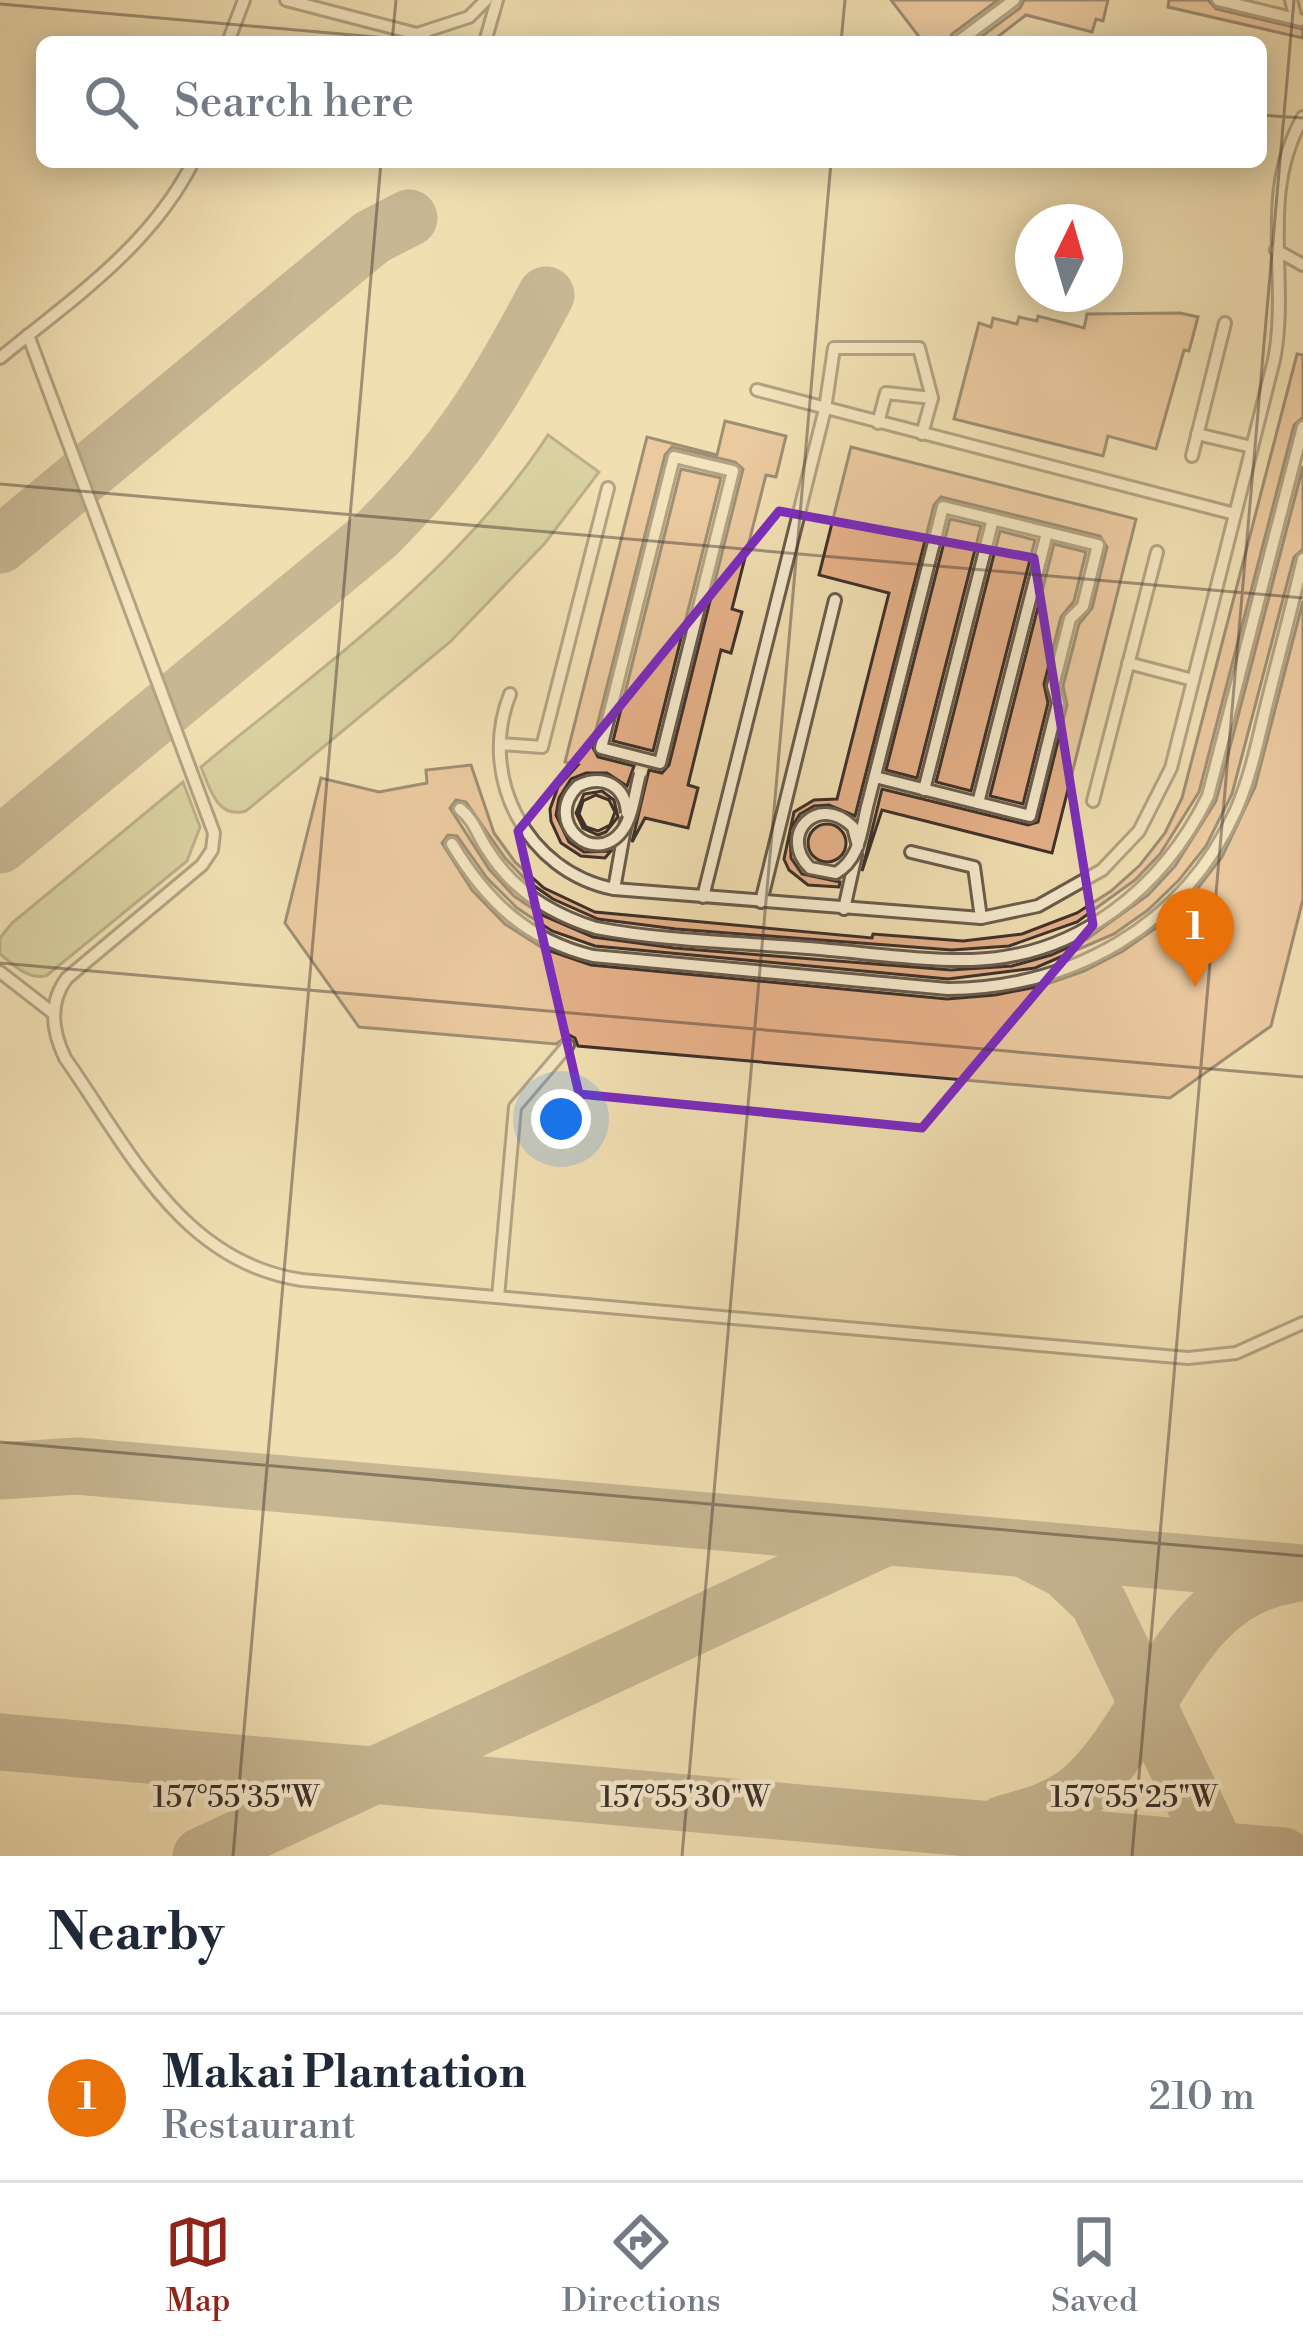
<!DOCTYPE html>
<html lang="en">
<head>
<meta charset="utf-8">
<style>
  body { margin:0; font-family:"Libre Bodoni",serif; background:#f2f2f3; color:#1f2937 }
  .compass { position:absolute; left:1015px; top:204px; width:108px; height:108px; border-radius:50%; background:#fff; box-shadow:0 6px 30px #0003; rotate:5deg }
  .you { position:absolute; left:561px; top:1119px; width:42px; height:42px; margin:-30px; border:9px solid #fff; border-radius:50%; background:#1a73e8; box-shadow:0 0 0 18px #1a73e833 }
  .badge { display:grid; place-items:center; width:78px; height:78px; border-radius:50%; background:#8f2418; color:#fff; font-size:39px; font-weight:700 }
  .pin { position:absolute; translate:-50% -99px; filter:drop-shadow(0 3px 6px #0008) }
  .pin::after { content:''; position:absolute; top:63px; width:42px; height:36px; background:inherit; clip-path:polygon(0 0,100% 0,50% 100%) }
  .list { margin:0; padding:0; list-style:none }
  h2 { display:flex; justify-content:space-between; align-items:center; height:156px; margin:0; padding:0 48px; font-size:51px }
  h2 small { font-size:39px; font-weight:400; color:#747a83 }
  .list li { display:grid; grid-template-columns:78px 1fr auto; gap:36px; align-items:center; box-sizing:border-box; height:168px; padding:0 48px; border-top:3px solid #e0e1e3 }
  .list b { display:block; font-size:45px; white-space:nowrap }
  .list p { margin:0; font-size:39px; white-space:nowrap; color:#747a83 }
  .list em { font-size:39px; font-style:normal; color:#747a83 }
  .icon { flex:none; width:66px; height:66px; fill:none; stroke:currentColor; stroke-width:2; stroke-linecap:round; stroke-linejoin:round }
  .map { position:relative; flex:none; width:1303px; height:1856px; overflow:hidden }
  .search { position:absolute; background:#fff; box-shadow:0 6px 30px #0003; left:36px; right:36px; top:36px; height:132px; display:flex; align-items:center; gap:30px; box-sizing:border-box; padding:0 42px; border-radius:18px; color:#747a83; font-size:45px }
  .sheet { height:324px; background:#fff }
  nav { display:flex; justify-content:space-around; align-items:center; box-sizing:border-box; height:168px; border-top:3px solid #e0e1e3; background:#fff; font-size:33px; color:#747a83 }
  nav a { display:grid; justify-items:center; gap:6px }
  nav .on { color:#8f2418 }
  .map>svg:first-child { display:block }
  .green { fill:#bec189; stroke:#7d785a; stroke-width:3 }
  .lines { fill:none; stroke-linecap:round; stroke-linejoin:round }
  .taxiway { stroke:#96886e; stroke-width:57 }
  .building { fill:#e6b18a; stroke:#3c302a; stroke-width:3; fill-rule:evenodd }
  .service-casing { stroke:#695c4c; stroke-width:16 }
  .service { stroke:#f6eacd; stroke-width:10 }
  .service-bridge-casing { stroke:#695c4c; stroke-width:16; stroke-linecap:butt }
  .service-bridge { stroke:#f6eacd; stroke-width:10 }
  .marked { fill:none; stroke:#7b2cbf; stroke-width:9; stroke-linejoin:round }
  .ticks { fill:none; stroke:#3c302a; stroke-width:3; stroke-opacity:0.45 }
  .ticks-label { font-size:30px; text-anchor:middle; fill:#3c302a; stroke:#f6eacd; stroke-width:9; stroke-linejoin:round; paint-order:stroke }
</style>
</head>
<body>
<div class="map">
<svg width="1303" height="1856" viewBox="0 0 1303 1856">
  <rect width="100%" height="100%" fill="#f1dfb2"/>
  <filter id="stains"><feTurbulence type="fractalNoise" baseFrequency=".00167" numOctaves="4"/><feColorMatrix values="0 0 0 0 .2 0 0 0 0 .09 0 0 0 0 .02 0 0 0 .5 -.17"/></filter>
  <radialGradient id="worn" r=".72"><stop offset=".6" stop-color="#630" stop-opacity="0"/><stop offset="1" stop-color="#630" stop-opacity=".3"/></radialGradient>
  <g class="green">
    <path d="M 548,435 L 599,472 L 545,543 L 450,642 L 246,811 C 217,819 210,789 201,767 C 325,664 459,571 548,435 Z"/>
    <path d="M 183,782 L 200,827 L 187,861 L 46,976 C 27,979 15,966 0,954 L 0,938 L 12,923 Z"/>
  </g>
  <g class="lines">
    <g class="taxiway">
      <polyline points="0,545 372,237 409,218"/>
      <path d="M 0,845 L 377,534 C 455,456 495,392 546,295"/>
      <polyline points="0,1471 77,1466 1303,1573"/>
      <polyline points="1030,1552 1065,1570 1098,1601 1220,1856"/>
      <polyline points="0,1742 1283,1856"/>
      <path d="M 1003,1824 C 1033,1816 1065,1807 1087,1785 C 1157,1718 1181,1592 1289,1575"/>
      <polyline points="201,1856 884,1538"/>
    </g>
  </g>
  <g class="building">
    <polygon points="891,0 998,0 952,34 948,42 923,42"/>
    <polygon points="1024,0 1108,0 1103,21 1096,19 1092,32 1026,15 991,42 974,42 1020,8"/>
    <polygon points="1169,0 1208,0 1216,9 1303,29 1303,38 1168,7"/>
    <polygon points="1180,313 1198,317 1189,351 1184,350 1156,449 1108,436 1103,456 954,419 979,323 991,327 993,318 1017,324 1019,317 1037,321 1038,316 1084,328 1087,314"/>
    <polygon points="1297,354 1303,355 1303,417 1294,425 1199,792 1160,854 1135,880 1077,922 1009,946 952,950 676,929 598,919 553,899 527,881 505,858 466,802 456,800 450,808 489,869 514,896 544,916 593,937 674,948 951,970 1012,966 1051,955 1087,939 1148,895 1175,866 1216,801 1303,466 1303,549 1294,557 1232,794 1206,846 1179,880 1148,910 1114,934 1035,968 948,979 595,946 552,931 517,908 487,878 457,836 448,835 442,843 472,890 505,924 544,949 591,965 947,999 995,995 1041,986 1084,971 1123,951 1160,925 1194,893 1222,857 1255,787 1303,601 1303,899 1271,1026 1170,1098 578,1046 575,1038 569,1035 556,1044 359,1027 285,923 321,778 379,792 427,783 426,770 471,765 494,833 515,862 544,888 595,912 872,938 873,934 963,941 1022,934 1077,913 1111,891 1140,865 1165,833 1182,798"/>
    <polygon points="725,421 786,436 776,477 766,475 732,609 742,612 731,653 721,650 688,785 698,788 688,828 645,818 632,842 649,770 662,773 669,765 743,469 735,462 672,447 665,455 592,746 598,757 634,766 627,786 607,773 586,773 571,779 559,798 556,815 569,842 584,852 611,851 605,858 581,856 561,843 551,821 550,809 558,787 578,765 565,762 647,437 717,455"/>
    <polygon points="851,447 1136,519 1052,853 882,810 862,871 882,789 1028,825 1038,822 1067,705 1063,686 1079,624 1092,608 1107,547 1100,536 941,497 934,505 855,816 829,805 814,806 800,814 790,830 791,858 802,874 840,882 839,887 808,885 789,870 784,859 794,812 814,800 837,799 889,593 819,575"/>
    <polygon points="681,469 721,478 653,751 613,741"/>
    <polygon points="950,519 981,526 917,778 886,770"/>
    <polygon points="1000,531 1035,540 971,791 936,782"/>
    <polygon points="1054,544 1086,552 1074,601 1061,617 1044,684 1048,703 1023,804 990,796"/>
    <path d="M 602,791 L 614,800 L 618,817 L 606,832 L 598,835 L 583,828 L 576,813 L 584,794 ZM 596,795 L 609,800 L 615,812 L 610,825 L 598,831 L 586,827 L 579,814 L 583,801 Z"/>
    <circle cx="827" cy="843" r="19"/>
  </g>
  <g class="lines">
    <g class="service-casing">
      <g id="service">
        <polyline points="286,0 417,34 431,42"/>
        <polyline points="1218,0 1296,19"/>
        <polyline points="1291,0 1296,19 1300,20"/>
        <polyline points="417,34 469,17 486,0"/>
        <polyline points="228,42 244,0"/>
        <polyline points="485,42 497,0"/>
        <polyline points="958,42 1014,0"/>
        <polyline points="1276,250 1303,265"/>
        <path d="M 28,335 L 214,833 L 212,850 L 202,865 L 67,978 C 48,1003 52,1031 65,1058 C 129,1149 181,1262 302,1280 L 1188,1358 L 1236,1353 L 1303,1323"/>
        <path d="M 0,358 C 72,299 150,247 193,162"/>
        <polyline points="757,390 1235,514"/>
        <polyline points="878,423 886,393 932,398"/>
        <polyline points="1197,434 1252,447"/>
        <polyline points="1192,456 1225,323"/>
        <polygon points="674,457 733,471 660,763 601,748"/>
        <polyline points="1128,663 1193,680"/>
        <path d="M 510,694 C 477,777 527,872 614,889 L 981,918 L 1038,906 L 1102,870 L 1139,831 L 1171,768 L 1274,360 C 1290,277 1258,196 1303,117"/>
        <polyline points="500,744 542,747 608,488"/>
        <polyline points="924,790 993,519"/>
        <polyline points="1093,801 1157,552"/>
        <polyline points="978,803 1047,533"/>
        <polyline points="867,807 943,507 1098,545 1083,606 1070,619 1053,686 1058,703 1030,816 875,777"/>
        <path d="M 460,809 C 474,820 477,834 487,849 C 512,890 551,914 596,928 C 665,941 737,942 807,948 C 861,952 917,961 972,960 C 1078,957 1163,888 1208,796 L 1303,427"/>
        <path d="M 452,844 C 487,902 527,940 593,956 L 948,989 C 1072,988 1184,926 1236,810 C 1251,776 1258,739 1267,703 C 1279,655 1292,607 1303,559"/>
        <polyline points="911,852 974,867 981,918"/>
        <polyline points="614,889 626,822"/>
        <polyline points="703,897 825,409 834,348 919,348 932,398 922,434"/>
        <polyline points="761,902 835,600"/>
        <polyline points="844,909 856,855"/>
        <polyline points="0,972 53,1013"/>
        <polyline points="498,1297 515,1107 568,1045"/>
      </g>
    </g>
    <use href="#service" class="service"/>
    <g class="service-bridge-casing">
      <g id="service-bridge">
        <path d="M 627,813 C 625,785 603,774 578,786 C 542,821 594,868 622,831 C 633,817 635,791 640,774"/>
        <path d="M 858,846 L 853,827 C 818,792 777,835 810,868 L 836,873 C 860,859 861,831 867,807"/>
      </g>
    </g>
    <use href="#service-bridge" class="service-bridge"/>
  </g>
  <path d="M0 0H1303V1856H0ZM 779,511 L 1034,558 L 1093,925 L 922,1128 L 579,1094 L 518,831 Z" fill="#f1dfb2" fill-opacity=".55" fill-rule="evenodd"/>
  <path class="marked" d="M 779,511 L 1034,558 L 1093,925 L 922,1128 L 579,1094 L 518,831 Z"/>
  <path class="ticks" d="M 0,4 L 432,42M 392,42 L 396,0M 841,42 L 845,0M 1261,115 L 1303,118M 0,484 L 1303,598M 0,963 L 1303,1077M 0,1442 L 1303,1556M 233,1856 L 381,162M 682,1856 L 831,162M 1132,1856 L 1294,0"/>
  <g class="ticks-label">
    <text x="236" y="1807">157°55'35"W</text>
    <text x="685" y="1807">157°55'30"W</text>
    <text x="1134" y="1807">157°55'25"W</text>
  </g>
  <rect width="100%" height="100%" filter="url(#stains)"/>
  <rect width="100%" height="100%" fill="url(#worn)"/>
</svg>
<svg class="compass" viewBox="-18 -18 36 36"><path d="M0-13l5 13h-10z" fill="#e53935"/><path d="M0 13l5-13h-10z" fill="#747a83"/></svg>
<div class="you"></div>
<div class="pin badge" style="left:1195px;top:987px;background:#e8710a">1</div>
<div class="search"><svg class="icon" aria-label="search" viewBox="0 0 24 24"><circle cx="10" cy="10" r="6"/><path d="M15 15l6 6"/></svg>Search here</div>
</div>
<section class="sheet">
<h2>Nearby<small></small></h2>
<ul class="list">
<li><span class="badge" style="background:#e8710a">1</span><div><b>Makai Plantation</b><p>Restaurant</p></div><em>210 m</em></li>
</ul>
</section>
<nav>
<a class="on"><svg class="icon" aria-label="map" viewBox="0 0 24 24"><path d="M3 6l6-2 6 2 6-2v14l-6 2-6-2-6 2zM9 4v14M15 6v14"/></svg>Map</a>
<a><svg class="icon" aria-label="directions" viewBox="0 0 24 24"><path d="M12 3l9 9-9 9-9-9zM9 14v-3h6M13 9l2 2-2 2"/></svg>Directions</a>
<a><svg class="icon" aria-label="saved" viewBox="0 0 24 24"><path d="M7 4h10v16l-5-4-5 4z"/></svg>Saved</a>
</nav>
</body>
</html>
